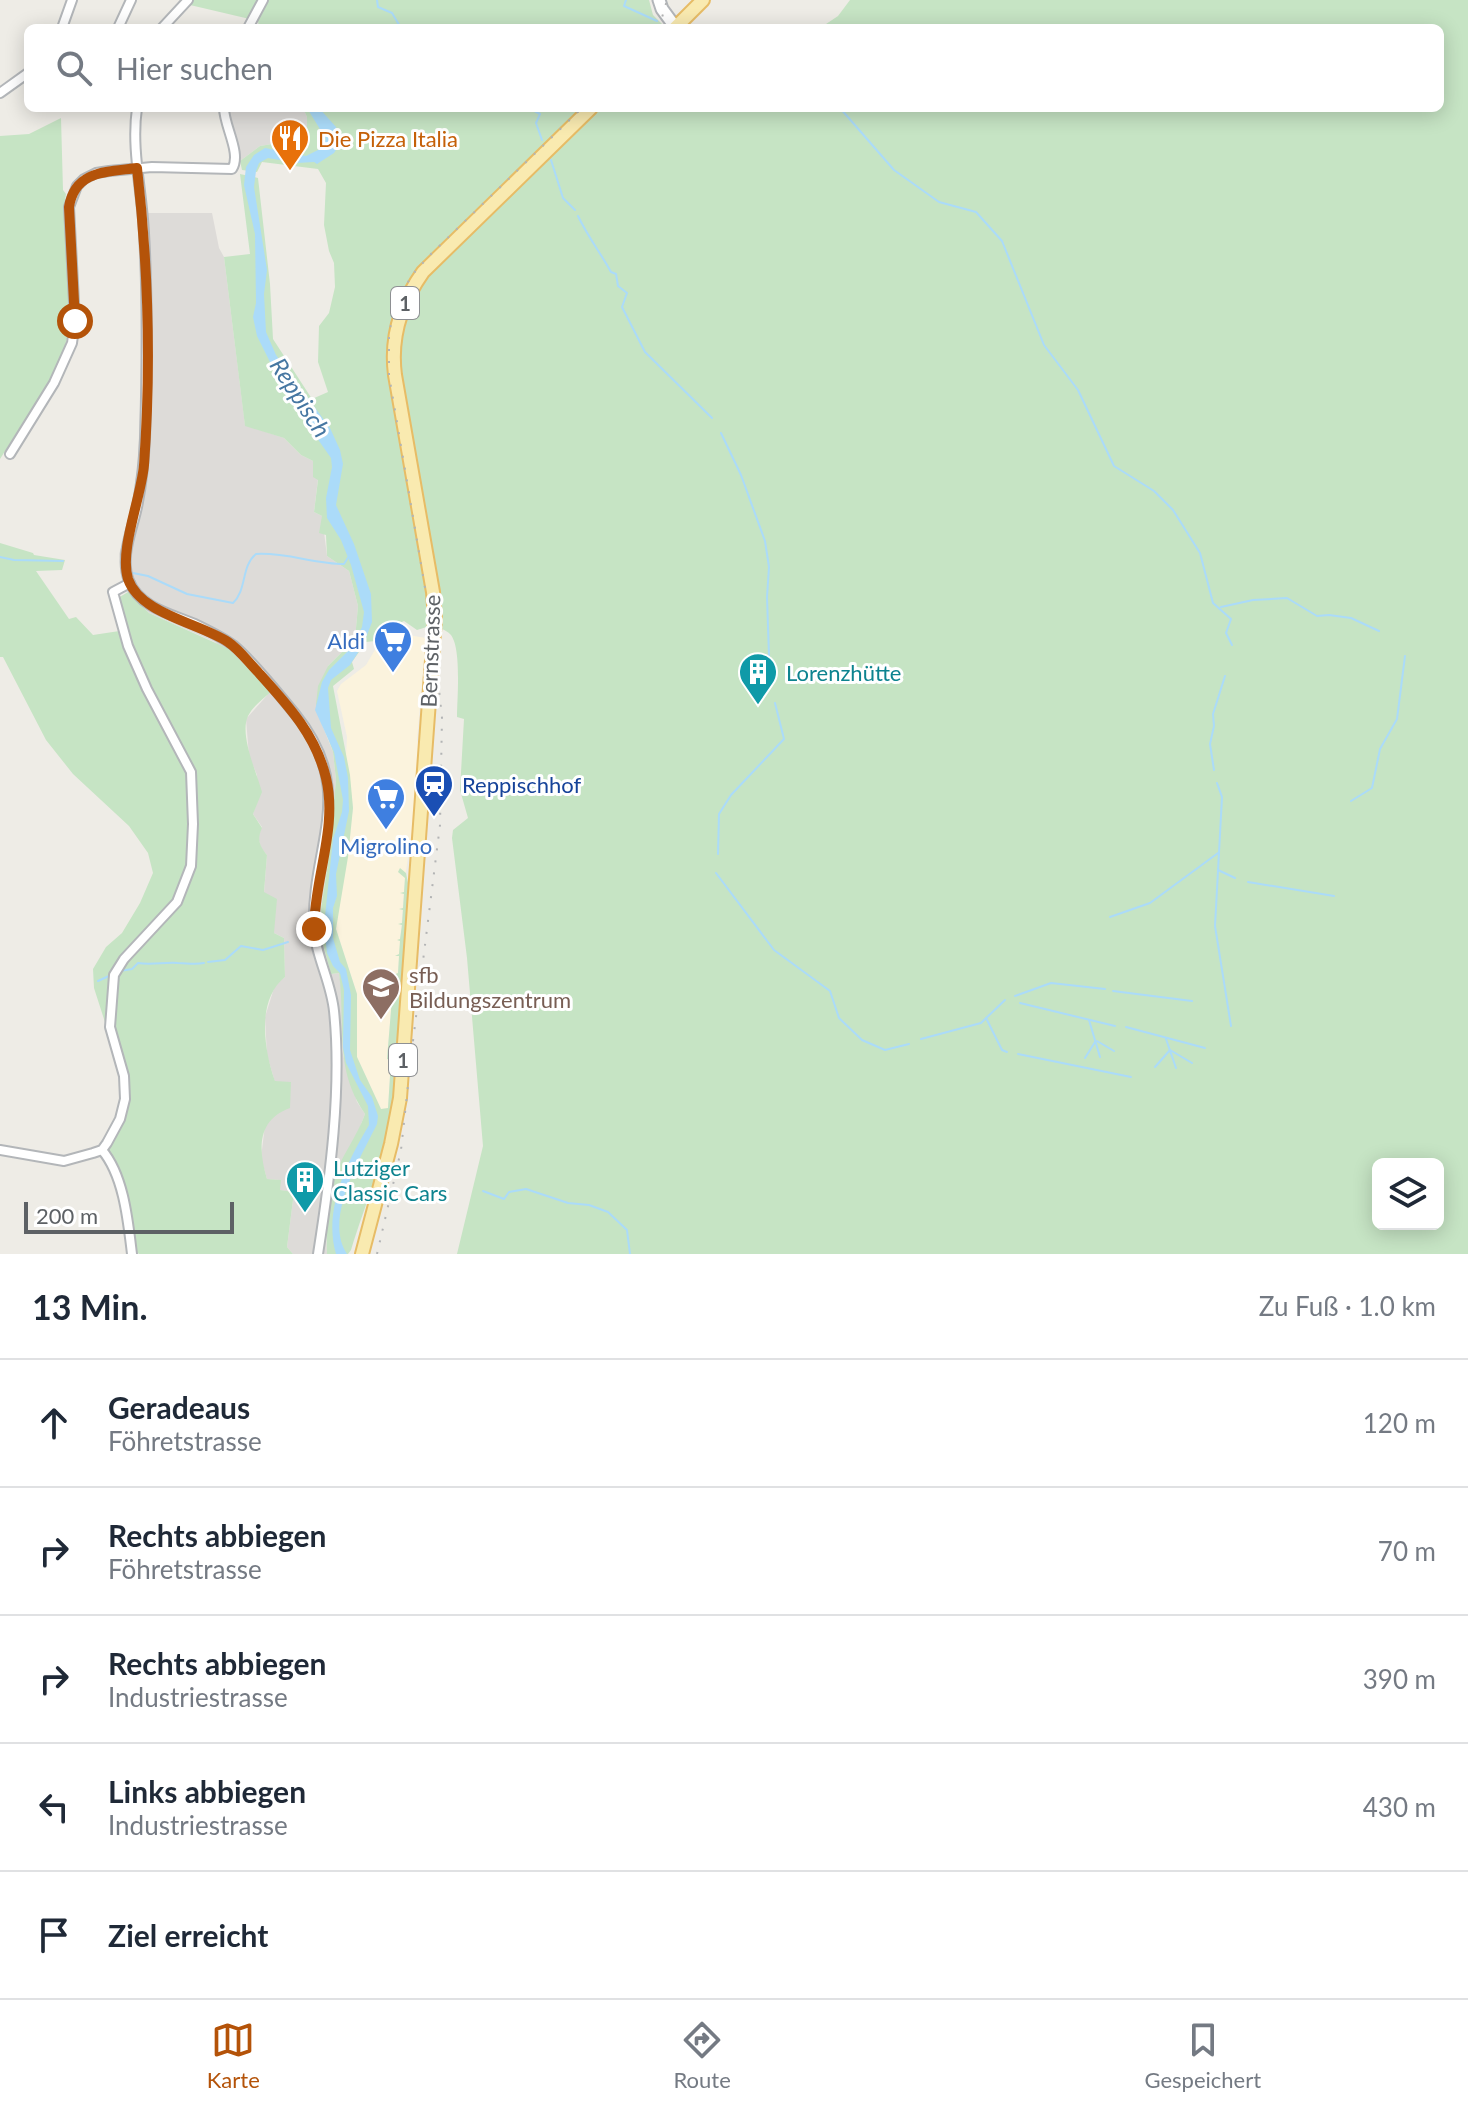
<!DOCTYPE html>
<html lang="de">
<head>
<meta charset="utf-8">
<style>
  body { margin:0; font-family:Lato,sans-serif; background:#f2f2f3; color:#1f2937 }
  .controls { position:absolute; right:24px; bottom:24px; display:grid; overflow:hidden; border-radius:12px; box-shadow:0 4px 20px #0003 }
  .controls button { width:72px; height:72px; display:grid; place-items:center; padding:0; border:0; border-bottom:2px solid #e0e1e3; background:#fff; color:#1f2937; font:40px sans-serif }
  .scale { position:absolute; left:24px; bottom:20px; width:210px; box-sizing:border-box; padding-left:8px; border:4px solid #5d6165; border-top:0; font-size:22px; line-height:28px; white-space:nowrap; color:#5d6165; -webkit-text-stroke:6px #fff; paint-order:stroke }
  .stop { position:absolute; width:24px; height:24px; margin:-18px; border:6px solid #b45309; border-radius:50%; background:#fff }
  .stop.end { background:#b45309; border-color:#fff; box-shadow:0 2px 8px #0008 }
  .list { margin:0; padding:0; list-style:none }
  h2 { display:flex; justify-content:space-between; align-items:center; height:104px; margin:0; padding:0 32px; font-size:34px }
  h2 small { font-size:26px; font-weight:400; color:#747a83 }
  .list li { display:grid; grid-template-columns:52px 1fr auto; gap:24px; align-items:center; box-sizing:border-box; height:128px; padding:0 32px; border-top:2px solid #e0e1e3 }
  .list b { display:block; font-size:30px; white-space:nowrap }
  .list p { margin:0; font-size:26px; white-space:nowrap; color:#747a83 }
  .list em { font-size:26px; font-style:normal; color:#747a83 }
  .icon { flex:none; width:44px; height:44px; fill:none; stroke:currentColor; stroke-width:2; stroke-linecap:round; stroke-linejoin:round }
  .map { position:relative; flex:none; width:1468px; height:1254px; overflow:hidden }
  .search { position:absolute; background:#fff; box-shadow:0 4px 20px #0003; left:24px; right:24px; top:24px; height:88px; display:flex; align-items:center; gap:20px; box-sizing:border-box; padding:0 28px; border-radius:12px; color:#747a83; font-size:30px }
  .sheet { height:744px; background:#fff }
  nav { display:flex; justify-content:space-around; align-items:center; box-sizing:border-box; height:112px; border-top:2px solid #e0e1e3; background:#fff; font-size:22px; color:#747a83 }
  nav a { display:grid; justify-items:center; gap:4px }
  nav .on { color:#b45309 }
  .map>svg:first-child { display:block }
  .commercial { fill:#fbf3dd }
  .industrial { fill:#dddbd8 }
  .green { fill:#c6e4c4; fill-rule:evenodd }
  .water { fill:#abdbf9 }
  .lines { fill:none; stroke-linecap:round; stroke-linejoin:round }
  .stream { stroke:#abdbf9; stroke-width:2 }
  .street-casing { stroke:#b3b6b9; stroke-width:12 }
  .secondary-casing { stroke:#b2b5b9; stroke-width:15 }
  .primary-casing { stroke:#e7bc66; stroke-width:16 }
  .street { stroke:#fff; stroke-width:8 }
  .secondary { stroke:#fff; stroke-width:11 }
  .primary { stroke:#f9eab0; stroke-width:12 }
  .rail { stroke:#b3b4b5; stroke-width:2; stroke-dasharray:2 10; stroke-linecap:butt }
  .route { stroke:#b45309; stroke-width:10 }
  .labels { text-anchor:middle; dominant-baseline:central; stroke-width:6; stroke-linejoin:round; paint-order:stroke }
  .shield { fill:#fff; stroke:#8e9093; stroke-width:2 }
  .shield-label { font-size:20px; font-weight:bold; fill:#5d6165 }
  .food-label { font-size:22px; fill:#c56008; stroke:#fff; text-anchor:start }
  .shop-label { font-size:22px; fill:#366cbe; stroke:#fff; text-anchor:end }
  .street-label { font-size:22px; fill:#5d6165; stroke:#fff }
  .culture-label { font-size:22px; fill:#0d838f; stroke:#fff; text-anchor:start }
  .transit-label { font-size:22px; fill:#164399; stroke:#fff; text-anchor:start }
  .education-label { font-size:22px; fill:#785e54; stroke:#fff; text-anchor:start }
  .water-label { font-size:24px; font-style:italic; fill:#4677a2; stroke:#fff }
</style>
</head>
<body>
<div class="map">
<svg width="1468" height="1254" viewBox="0 0 1468 1254">
  <rect width="100%" height="100%" fill="#eeece6"/>
  <polygon class="commercial" points="390,632 426,638 417,740 419,747 415,810 405,878 397,987 393,987 387,1059 391,1060 388,1109 381,1109 357,1057 357,994 336,929 353,808 346,756 347,737 337,691 341,684 366,665 383,636"/>
  <g class="industrial">
    <polygon points="226,108 303,108 307,117 307,145 293,149 272,144 260,146 240,161 227,120"/>
    <polygon points="148,213 212,213 219,248 224,257 245,425 284,438 301,455 313,461 318,479 314,512 322,516 327,556 349,571 358,606 355,639 328,666 321,722 333,752 336,780 328,863 321,909 322,941 331,974 339,973 343,998 341,1048 357,1102 365,1114 356,1137 334,1178 326,1235 327,1254 293,1254 287,1247 294,1192 279,1190 280,1180 267,1179 261,1158 265,1125 277,1113 291,1083 275,1082 267,1055 265,1017 275,985 285,977 284,938 274,933 264,893 267,855 261,848 258,837 262,827 253,814 258,799 257,775 249,756 246,719 270,692 215,642 149,613 128,592 119,554 129,524 138,463 140,406 151,408"/>
  </g>
  <g class="green">
    <polygon points="193,0 649,0 653,15 666,28 259,28 258,21 190,5"/>
    <path d="M 850,0 L 1468,0 L 1468,1254 L 457,1254 L 483,1146 L 467,958 L 452,838 L 453,830 L 468,818 L 460,790 L 464,719 L 457,717 C 457,699 462,646 450,634 C 446,630 438,627 433,625 L 417,630 L 404,621 L 380,632 L 375,641 L 366,642 L 352,662 L 354,669 L 333,686 L 350,775 L 353,808 L 348,857 L 336,929 L 357,994 L 357,1057 L 381,1109 L 388,1108 L 391,1060 L 387,1059 L 393,986 L 397,986 L 398,976 L 393,975 L 398,973 L 399,956 L 395,956 L 399,954 L 400,941 L 397,940 L 400,939 L 402,925 L 398,924 L 402,923 L 403,910 L 399,909 L 403,908 L 404,894 L 400,893 L 404,892 L 405,878 L 398,872 L 400,868 L 406,873 L 408,883 C 406,956 404,1031 394,1103 C 387,1154 366,1201 351,1250 L 348,1254 L 327,1254 C 326,1232 327,1198 334,1178 C 341,1156 357,1137 365,1114 C 333,1067 346,1025 339,973 L 331,974 L 322,941 L 321,909 L 328,863 L 336,780 L 333,752 L 316,704 L 318,686 L 328,666 L 355,639 L 358,606 L 349,571 L 327,556 L 326,535 L 319,533 L 322,516 L 314,512 L 318,480 L 313,477 L 313,461 L 301,455 L 284,438 L 245,426 L 224,257 L 250,254 L 240,174 L 258,178 L 270,284 L 273,339 L 312,399 L 328,392 L 318,362 L 319,326 L 329,313 L 335,287 L 334,263 L 329,251 L 324,225 L 326,183 L 318,169 L 262,162 L 257,172 L 242,170 L 240,161 L 260,146 L 272,144 L 293,149 L 307,145 L 307,117 L 303,108 L 1440,108 L 1440,28 L 820,28 L 838,16 ZM 1378,1164 L 1438,1164 L 1438,1224 L 1378,1224 Z"/>
    <polygon points="61,118 63,190 66,194 64,207 71,316 67,338 62,357 51,379 0,459 0,136 29,134"/>
    <path d="M 0,543 L 33,553 L 34,555 L 65,560 L 62,570 L 36,571 L 69,619 L 76,617 L 93,635 L 126,630 L 118,598 L 128,592 L 149,613 L 229,649 L 271,692 C 263,699 253,706 248,716 C 239,735 257,773 262,792 L 253,814 L 262,828 C 257,839 259,845 267,855 L 264,892 L 277,899 L 274,933 L 284,938 L 285,977 C 256,1000 264,1050 275,1081 L 291,1082 L 290,1108 C 257,1120 258,1149 267,1179 L 281,1180 L 280,1190 L 294,1192 L 287,1247 L 293,1254 L 139,1254 L 136,1251 L 118,1165 L 108,1148 L 124,1091 L 122,1075 L 94,988 L 93,969 L 106,947 L 122,933 L 140,903 L 153,873 L 148,853 L 129,826 L 73,774 L 46,740 L 3,657 L 0,657 Z"/>
  </g>
  <path class="water" d="M 307,108 L 319,108 L 336,127 L 339,145 L 334,153 L 317,164 L 314,162 L 297,163 L 268,158 L 259,163 L 256,171 L 254,187 L 267,270 L 264,294 L 266,332 L 276,355 L 330,428 L 340,450 L 343,464 L 336,505 L 354,544 L 371,594 L 372,622 L 364,643 L 350,665 L 331,680 L 328,688 L 331,728 L 344,757 L 348,778 L 349,811 L 336,874 L 337,896 L 333,908 L 333,938 L 340,962 L 346,969 L 351,995 L 350,1050 L 360,1080 L 372,1097 L 378,1116 L 377,1124 C 361,1157 323,1219 347,1254 L 336,1254 C 323,1210 347,1162 369,1125 L 368,1106 L 346,1063 L 343,1047 L 344,990 L 340,973 L 333,966 L 327,953 L 324,926 L 333,839 L 342,812 L 343,800 L 334,752 L 315,710 L 322,682 L 329,670 L 351,648 L 362,627 L 364,612 L 351,565 L 341,540 L 327,518 L 326,498 L 332,467 L 331,458 L 286,394 L 257,336 L 253,317 L 256,303 L 255,234 L 244,185 L 246,167 L 254,155 L 265,148 L 306,156 L 322,148 L 326,139 Z"/>
  <g class="lines">
    <g class="stream">
      <polyline points="377,0 378,7 392,13 401,28"/>
      <polyline points="626,0 624,6 657,21"/>
      <polyline points="529,108 540,114 536,123 542,140"/>
      <polyline points="840,108 894,170 939,202 976,212 1002,241 1044,345 1078,390 1114,466 1154,491 1173,510 1200,553 1213,603 1231,619 1226,633 1232,645"/>
      <polyline points="551,160 563,198 575,210"/>
      <path d="M 578,216 C 588,237 600,252 611,272 L 616,274 L 618,286 L 627,293 L 622,307 L 645,352 L 712,418"/>
      <polyline points="721,433 741,475 765,541 769,567 767,597 770,685"/>
      <polyline points="0,557 14,560 63,561"/>
      <path d="M 133,573 L 148,576 L 187,594 L 233,603 C 247,590 241,566 256,554 C 285,552 315,564 344,564 L 349,556"/>
      <polyline points="1221,607 1253,600 1287,598 1317,616 1329,615 1351,618 1379,631"/>
      <polyline points="1214,770 1210,744 1214,726 1213,714 1225,676"/>
      <polyline points="1217,783 1222,797 1215,926 1231,1026"/>
      <polyline points="1351,801 1372,788 1380,749 1397,719 1405,656"/>
      <polyline points="718,854 719,814 731,795 784,739 775,703"/>
      <polyline points="1218,870 1235,878"/>
      <polyline points="716,873 774,950 830,991 839,1018 862,1040 885,1050 909,1044"/>
      <polyline points="1248,882 1334,896"/>
      <polyline points="1110,917 1150,903 1218,853"/>
      <polyline points="208,962 225,960 241,946 263,950 288,942"/>
      <path d="M 120,971 L 132,969 L 138,963 C 152,965 165,962 178,963 C 187,963 194,965 204,963"/>
      <polyline points="98,981 111,975"/>
      <polyline points="1113,991 1192,1001"/>
      <polyline points="1015,996 1051,983 1105,989"/>
      <polyline points="1020,1003 1115,1026"/>
      <polyline points="986,1018 1002,1050 1007,1052"/>
      <polyline points="1089,1020 1100,1057"/>
      <polyline points="1126,1027 1205,1048"/>
      <polyline points="921,1039 981,1023 1005,1000"/>
      <polyline points="1166,1039 1176,1068"/>
      <polyline points="1097,1041 1114,1051"/>
      <polyline points="1018,1054 1131,1077"/>
      <polyline points="1085,1058 1095,1042"/>
      <polyline points="1155,1067 1170,1050 1192,1063"/>
      <polyline points="483,1191 504,1199 509,1192 526,1189 568,1203 589,1205 608,1212 627,1230 630,1254"/>
    </g>
    <g class="street-casing">
      <g id="street">
        <polyline points="62,28 72,0"/>
        <polyline points="118,28 131,0"/>
        <polyline points="162,28 188,0"/>
        <polyline points="248,28 263,0"/>
        <polyline points="0,93 28,73"/>
        <path d="M 137,108 C 131,149 142,191 144,233 C 148,301 147,371 145,439 C 144,460 142,481 138,502 C 134,527 119,555 129,581 C 140,608 171,614 195,624 C 207,630 222,637 233,645 C 252,660 280,696 296,715 C 358,792 311,846 314,926 C 315,955 331,981 334,1011 C 342,1088 330,1178 318,1254"/>
        <path d="M 10,454 L 54,383 L 72,343 L 75,321 L 69,207 L 77,186 L 84,179 L 96,173 L 109,171 L 152,167 L 232,169 C 242,154 224,126 224,108"/>
        <polyline points="0,1150 64,1161 93,1153 102,1150 107,1143 120,1119 125,1099 124,1076 110,1027 114,975 124,959 177,902 191,866 193,824 191,772 147,689 128,646 113,592 130,583"/>
        <path d="M 102,1150 C 124,1176 128,1221 132,1254"/>
      </g>
    </g>
    <g class="secondary-casing">
      <polyline id="secondary" points="659,0 662,9 676,28"/>
    </g>
    <g class="primary-casing">
      <g id="primary">
        <polyline points="675,28 703,0"/>
        <path d="M 362,1254 L 391,1144 L 400,1098 L 435,619 L 433,592 L 395,375 C 390,337 401,303 423,272 L 591,108"/>
      </g>
    </g>
    <use href="#street" class="street"/>
    <use href="#secondary" class="secondary"/>
    <use href="#primary" class="primary"/>
    <g class="rail">
      <polyline points="659,28 667,0"/>
      <polyline points="413,1041 440,825 442,718 434,641 389,375 389,331 401,295 412,275 430,255 582,108"/>
      <polyline points="377,1254 401,1150 414,1030"/>
    </g>
  </g>
  <g class="lines">
    <path class="route" d="M 75,321 L 69,207 C 75,170 107,172 137,168 C 148,264 151,369 144,465 C 141,498 119,550 128,579 C 140,614 199,623 228,642 C 240,650 248,662 258,672 C 287,704 316,735 326,778 C 338,828 314,879 314,929"/>
  </g>
  <defs>
    <g id="restaurant-pin" transform="scale(2)"><path d="M0 17L-7.5 6A9.5 9.5 0 1 1 7.5 6Z" fill="#e8710a" stroke="#fff"/><path d="M-5-6h1v4h1v-4h1v4h1v-4h1v5L-1.5 .5V6h-2V.5L-5-1ZM5-6V6H3V1.5H1.5Q1.5-4 5-6Z" fill="#fff"/></g>
    <g id="supermarket-pin" transform="scale(2)"><path d="M0 17L-7.5 6A9.5 9.5 0 1 1 7.5 6Z" fill="#3f7fe0" stroke="#fff"/><path d="M-6-5.5h2.5l.6 2H6L4.5 2H-2.5L-4.4-4H-6ZM-1.5 3.2a1.3 1.3 0 1 0 .1 0ZM3 3.2a1.3 1.3 0 1 0 .1 0Z" fill="#fff"/></g>
    <g id="building-pin" transform="scale(2)"><path d="M0 17L-7.5 6A9.5 9.5 0 1 1 7.5 6Z" fill="#0f9aa8" stroke="#fff"/><path d="M-4-6H4V6H1V3H-1V6H-4ZM-2.5-4.3h1.7v1.8h-1.7ZM.8-4.3h1.7v1.8H.8ZM-2.5-1h1.7V.8h-1.7ZM.8-1h1.7V.8H.8Z" fill="#fff"/></g>
    <g id="station-pin" transform="scale(2)"><path d="M0 17L-7.5 6A9.5 9.5 0 1 1 7.5 6Z" fill="#1a4fb4" stroke="#fff"/><path d="M-3-6H3Q5-6 5-4V2Q5 4 3 4L4.5 6H3L1.5 4h-3L-3 6H-4.5L-3 4Q-5 4-5 2V-4Q-5-6-3-6ZM-3.5-4v3h7v-3ZM-3.5 1v1.5H-2V1ZM2 1v1.5H3.5V1Z" fill="#fff"/></g>
    <g id="school-pin" transform="scale(2)"><path d="M0 17L-7.5 6A9.5 9.5 0 1 1 7.5 6Z" fill="#8d6e63" stroke="#fff"/><path d="M0-5L7-2L0 1L-7-2ZM-4 1L0 2.5L4 1V4Q0 6-4 4Z" fill="#fff"/></g>
  </defs>
  <g fill-rule="evenodd">
    <use href="#restaurant-pin" x="290" y="138"/>
    <use href="#supermarket-pin" x="393" y="640"/>
    <use href="#building-pin" x="758" y="672"/>
    <use href="#station-pin" x="434" y="784"/>
    <use href="#supermarket-pin" x="386" y="797"/>
    <use href="#school-pin" x="381" y="987"/>
    <use href="#building-pin" x="305" y="1180"/>
  </g>
  <g class="labels">
    <g class="shield">
      <rect x="391" y="287" width="28" height="32" rx="6"/>
      <rect x="389" y="1044" width="28" height="32" rx="6"/>
    </g>
    <g class="shield-label">
      <text x="405" y="303">1</text>
      <text x="403" y="1060">1</text>
    </g>
    <g class="food-label">
      <text x="318" y="138">Die Pizza Italia</text>
    </g>
    <g class="shop-label">
      <text x="365" y="640">Aldi</text>
      <text x="386" y="845" text-anchor="middle">Migrolino</text>
    </g>
    <g class="street-label">
      <text transform="translate(430 651) rotate(-88)">Bernstrasse</text>
    </g>
    <g class="culture-label">
      <text x="786" y="672">Lorenzhütte</text>
      <text x="333" y="1167">Lutziger<tspan x="333" dy="25">Classic Cars</tspan></text>
    </g>
    <g class="transit-label">
      <text x="462" y="784">Reppischhof</text>
    </g>
    <g class="education-label">
      <text x="409" y="974">sfb<tspan x="409" dy="25">Bildungszentrum</tspan></text>
    </g>
    <g class="water-label">
      <text transform="translate(301 397) rotate(57)">Reppisch</text>
    </g>
  </g>
</svg>
<div class="controls">
<button><svg class="icon" aria-label="layers" viewBox="0 0 24 24"><path d="M12 4l9 5-9 5-9-5zM3 14l9 5 9-5"/></svg></button>
</div>
<div class="scale">200 m</div>
<div class="stop" style="left:75px;top:321px"></div>
<div class="stop end" style="left:314px;top:929px"></div>
<div class="search"><svg class="icon" aria-label="search" viewBox="0 0 24 24"><circle cx="10" cy="10" r="6"/><path d="M15 15l6 6"/></svg>Hier suchen</div>
</div>
<section class="sheet">
<h2>13 Min.<small>Zu Fuß · 1.0 km</small></h2>
<ul class="list">
<li><svg class="icon" aria-label="ahead" viewBox="0 0 24 24"><path d="M12 20V5M6 11l6-6 6 6"/></svg><div><b>Geradeaus</b><p>Föhretstrasse</p></div><em>120 m</em></li>
<li><svg class="icon" aria-label="right" viewBox="0 0 24 24"><path d="M7 20v-9h11M14 6l5 5-5 5"/></svg><div><b>Rechts abbiegen</b><p>Föhretstrasse</p></div><em>70 m</em></li>
<li><svg class="icon" aria-label="right" viewBox="0 0 24 24"><path d="M7 20v-9h11M14 6l5 5-5 5"/></svg><div><b>Rechts abbiegen</b><p>Industriestrasse</p></div><em>390 m</em></li>
<li><svg class="icon" aria-label="left" viewBox="0 0 24 24"><path d="M17 20v-9H6M10 6l-5 5 5 5"/></svg><div><b>Links abbiegen</b><p>Industriestrasse</p></div><em>430 m</em></li>
<li><svg class="icon" aria-label="arrive" viewBox="0 0 24 24"><path d="M6 21V4h12l-3 4 3 4H6"/></svg><div><b>Ziel erreicht</b></div></li>
</ul>
</section>
<nav>
<a class="on"><svg class="icon" aria-label="map" viewBox="0 0 24 24"><path d="M3 6l6-2 6 2 6-2v14l-6 2-6-2-6 2zM9 4v14M15 6v14"/></svg>Karte</a>
<a><svg class="icon" aria-label="directions" viewBox="0 0 24 24"><path d="M12 3l9 9-9 9-9-9zM9 14v-3h6M13 9l2 2-2 2"/></svg>Route</a>
<a><svg class="icon" aria-label="saved" viewBox="0 0 24 24"><path d="M7 4h10v16l-5-4-5 4z"/></svg>Gespeichert</a>
</nav>
</body>
</html>
